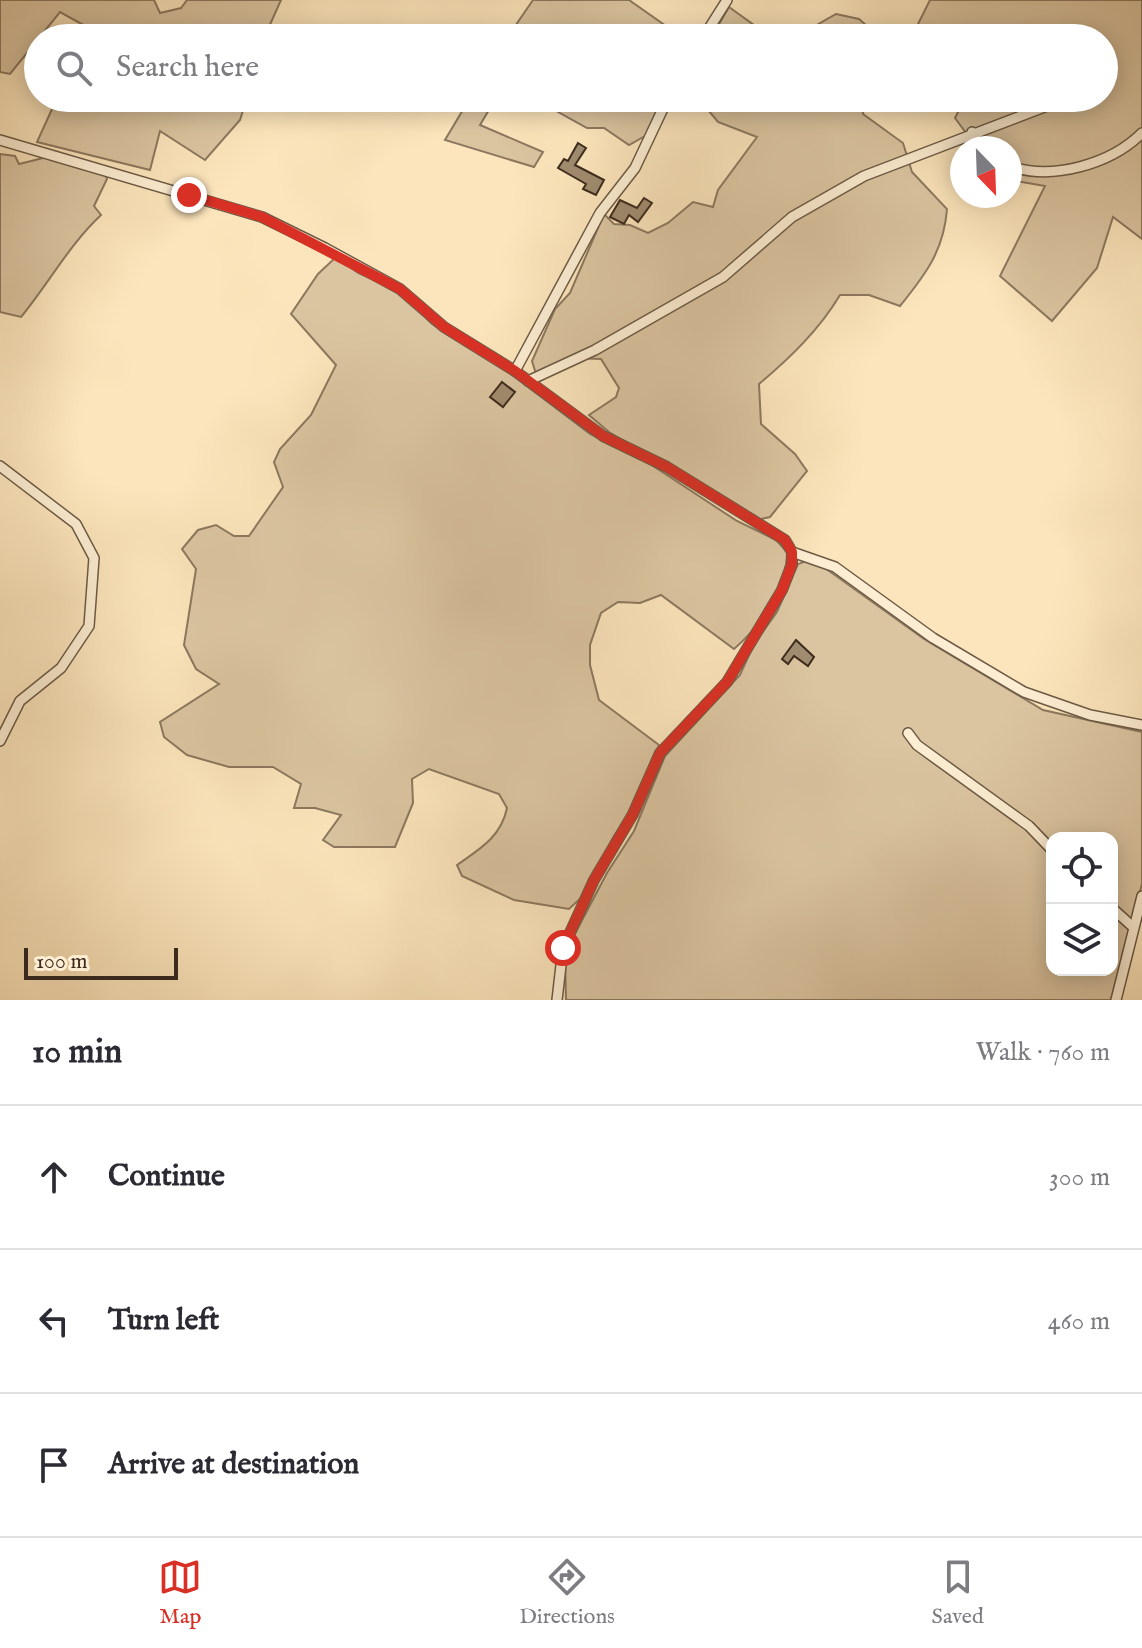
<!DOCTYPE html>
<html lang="en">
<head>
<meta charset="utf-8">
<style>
  body { margin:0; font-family:"IM FELL English",serif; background:#f2f2f3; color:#2b2b33 }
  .controls { position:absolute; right:24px; bottom:24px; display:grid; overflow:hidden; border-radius:16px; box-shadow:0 4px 20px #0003 }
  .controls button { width:72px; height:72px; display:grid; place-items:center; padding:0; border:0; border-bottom:2px solid #e1e1e2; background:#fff; color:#2b2b33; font:40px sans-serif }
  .compass { position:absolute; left:950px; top:136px; width:72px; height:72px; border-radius:50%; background:#fff; box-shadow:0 4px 20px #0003; rotate:157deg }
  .scale { position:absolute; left:24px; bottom:20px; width:154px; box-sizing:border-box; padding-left:8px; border:4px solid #3c2b1d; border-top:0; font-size:22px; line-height:28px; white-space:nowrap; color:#3c2b1d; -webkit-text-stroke:6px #fdeed3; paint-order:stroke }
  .stop { position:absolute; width:24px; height:24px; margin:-18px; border:6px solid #d93025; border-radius:50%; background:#fff }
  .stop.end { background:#d93025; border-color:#fff; box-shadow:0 2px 8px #0008 }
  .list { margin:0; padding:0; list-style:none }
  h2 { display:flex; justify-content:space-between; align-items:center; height:104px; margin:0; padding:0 32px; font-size:34px }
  h2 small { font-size:26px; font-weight:400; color:#7c7c81 }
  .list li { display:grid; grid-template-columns:52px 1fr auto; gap:24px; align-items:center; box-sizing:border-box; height:144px; padding:0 32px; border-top:2px solid #e1e1e2 }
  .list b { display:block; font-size:30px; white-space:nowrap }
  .list em { font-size:26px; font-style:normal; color:#7c7c81 }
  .icon { flex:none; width:44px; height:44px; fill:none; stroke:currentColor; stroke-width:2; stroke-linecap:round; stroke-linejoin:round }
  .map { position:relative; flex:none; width:1142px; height:1000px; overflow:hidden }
  .search { position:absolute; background:#fff; box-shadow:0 4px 20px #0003; left:24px; right:24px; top:24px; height:88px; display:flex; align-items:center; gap:20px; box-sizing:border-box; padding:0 28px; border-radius:44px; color:#7c7c81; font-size:30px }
  .sheet { height:536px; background:#fff }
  nav { display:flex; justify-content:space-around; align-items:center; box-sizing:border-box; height:112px; border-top:2px solid #e1e1e2; background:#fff; font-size:22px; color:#7c7c81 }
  nav a { display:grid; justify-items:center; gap:4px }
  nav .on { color:#d93025 }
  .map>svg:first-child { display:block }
  .green { fill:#dbc5a1; stroke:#8c785f; stroke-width:2; fill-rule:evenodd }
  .building { fill:#a08c70; stroke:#3c2b1d; stroke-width:2 }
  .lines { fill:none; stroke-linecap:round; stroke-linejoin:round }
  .minor-casing { stroke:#6c5a45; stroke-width:12 }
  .minor { stroke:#fdeed3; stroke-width:9 }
  .route { stroke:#d93025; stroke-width:10 }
</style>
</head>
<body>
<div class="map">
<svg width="1142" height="1000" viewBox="0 0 1142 1000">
  <rect width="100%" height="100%" fill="#fce5bc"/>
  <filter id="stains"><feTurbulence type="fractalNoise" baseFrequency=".0025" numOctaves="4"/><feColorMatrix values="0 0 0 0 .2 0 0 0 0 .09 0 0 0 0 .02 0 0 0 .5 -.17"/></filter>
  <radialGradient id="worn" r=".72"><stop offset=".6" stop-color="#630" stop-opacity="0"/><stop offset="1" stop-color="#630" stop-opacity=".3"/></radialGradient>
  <g class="green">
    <polygon points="0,0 154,0 160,13 181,8 187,0 281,0 264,38 84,38 89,28 60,12 10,74 0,72"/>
    <polygon points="533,0 629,0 683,38 507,38"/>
    <polygon points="930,0 1142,0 1142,239 1113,217 1097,268 1052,321 1000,276 1045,186 1010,180 1010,148 977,148 955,118 965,98 1104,98 1104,38 924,38 916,28"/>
    <polygon points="729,7 772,38 711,38"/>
    <polygon points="836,14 859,19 877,35 875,38 794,38"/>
    <polygon points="57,98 247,98 240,120 205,160 160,131 150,170 37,142"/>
    <polygon points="470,98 496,98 480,125 543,152 534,167 445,140"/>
    <polygon points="533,98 666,98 645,136 629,145 604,128 587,128"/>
    <path d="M 685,98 L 862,98 L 863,114 L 903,143 L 912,172 L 947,209 C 944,250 926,274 900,306 L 869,295 L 840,295 C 819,330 790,358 759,384 L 761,424 L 795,454 L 807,471 L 770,517 L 757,520 L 609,432 L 589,415 L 616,397 L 619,388 L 601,359 L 572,358 L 536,374 L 532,361 L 555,309 L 570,293 L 604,214 L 614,224 L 630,225 L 648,233 L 668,223 L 693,202 L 713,207 L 718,190 L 757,137 L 718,122 L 704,105 Z"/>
    <path d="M 0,154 L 15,156 L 19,164 L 47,157 L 105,174 L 107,179 L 94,206 L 101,215 C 69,245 49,283 21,317 L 0,312 Z"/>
    <path d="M 336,257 L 358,273 L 400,292 L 432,324 L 507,371 L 590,434 L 644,460 L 737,521 L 776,540 L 787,552 C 787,587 760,627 734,649 L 661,595 L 640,603 L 618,602 L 601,613 L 590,645 L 590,665 L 599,700 L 659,745 L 630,814 L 614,836 L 582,897 L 569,909 L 514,900 L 462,876 L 457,865 C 480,849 501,837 507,808 L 499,794 L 429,769 L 412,779 L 413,803 L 395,847 L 334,847 L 323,840 L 341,815 L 315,808 L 294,808 L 301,784 L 273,767 L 229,767 L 187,755 L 164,737 L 160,722 L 219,684 L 196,669 L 184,645 L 196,569 L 182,549 L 198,530 L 216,525 L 234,536 L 249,536 L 283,487 L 274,462 L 280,449 L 311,415 L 336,365 L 291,314 L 318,274 Z"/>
    <path d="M 809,560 L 825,568 L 924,639 L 1043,710 L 1142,732 L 1142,884 L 1111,1000 L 566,1000 L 565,960 L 570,943 L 607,873 L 634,831 L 665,756 L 740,675 L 754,644 L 777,612 L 798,564 ZM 1052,838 L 1112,838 L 1112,970 L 1052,970 Z"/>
  </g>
  <g class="building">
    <polygon points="578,143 586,148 575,165 604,180 596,195 583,189 586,184 558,168 564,159 568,161"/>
    <polygon points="644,198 652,203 638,222 629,215 624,224 610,217 620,200 637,208"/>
    <polygon points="502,382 515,392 503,407 490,397"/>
    <polygon points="796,640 814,657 808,666 794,656 788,664 782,659"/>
  </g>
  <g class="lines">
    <g class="minor-casing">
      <g id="minor">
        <polyline points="703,38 727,0"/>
        <polyline points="972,132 980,148"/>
        <polyline points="0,140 262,217 325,248 400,289 444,327 515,371 603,436 667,467 785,540 792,552 792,564 782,590 727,682 660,753 633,814 594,880 563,948 557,1000"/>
        <path d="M 1010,166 C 1052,181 1111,164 1142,133"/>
        <polyline points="515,371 600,213 635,168 668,98"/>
        <polyline points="528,381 595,350 723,277 792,217 864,176 1068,98"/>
        <polyline points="0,466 76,524 94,558 89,626 61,668 20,701 0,741"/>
        <polyline points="792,552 835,567 933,638 1024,692 1090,715 1142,725"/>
        <polyline points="908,733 917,745 1029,826 1052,850"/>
        <polyline points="1112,908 1133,927"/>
        <polyline points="1116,1000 1142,896"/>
      </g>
    </g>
    <use href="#minor" class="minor"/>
  </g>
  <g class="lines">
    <polyline class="route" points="189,195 262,217 400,289 444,327 515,371 603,436 667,467 785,540 792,552 792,564 782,590 727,682 660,753 633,814 594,880 563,948"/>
  </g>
  <rect width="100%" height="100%" filter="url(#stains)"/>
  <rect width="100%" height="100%" fill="url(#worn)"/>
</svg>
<div class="controls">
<button><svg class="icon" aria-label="locate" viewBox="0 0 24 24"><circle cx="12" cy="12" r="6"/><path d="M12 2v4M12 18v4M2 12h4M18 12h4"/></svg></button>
<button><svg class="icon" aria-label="layers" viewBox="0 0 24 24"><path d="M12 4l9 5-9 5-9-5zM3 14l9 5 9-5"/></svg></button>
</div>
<svg class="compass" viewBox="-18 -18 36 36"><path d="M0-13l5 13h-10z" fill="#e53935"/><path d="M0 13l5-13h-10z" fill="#7c7c81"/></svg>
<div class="scale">100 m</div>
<div class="stop" style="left:563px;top:948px"></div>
<div class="stop end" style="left:189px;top:195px"></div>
<div class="search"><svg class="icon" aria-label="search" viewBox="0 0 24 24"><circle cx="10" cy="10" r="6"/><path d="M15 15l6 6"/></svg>Search here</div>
</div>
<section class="sheet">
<h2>10 min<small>Walk · 760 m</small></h2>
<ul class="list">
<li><svg class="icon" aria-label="ahead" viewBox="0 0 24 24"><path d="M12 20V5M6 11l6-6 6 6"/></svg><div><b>Continue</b></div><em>300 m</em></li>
<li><svg class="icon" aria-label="left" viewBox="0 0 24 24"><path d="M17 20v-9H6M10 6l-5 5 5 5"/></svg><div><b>Turn left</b></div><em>460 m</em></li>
<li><svg class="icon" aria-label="arrive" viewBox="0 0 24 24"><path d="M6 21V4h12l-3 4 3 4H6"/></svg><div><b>Arrive at destination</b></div></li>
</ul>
</section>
<nav>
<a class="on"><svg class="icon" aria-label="map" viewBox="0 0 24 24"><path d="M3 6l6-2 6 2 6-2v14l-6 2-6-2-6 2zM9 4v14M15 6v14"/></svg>Map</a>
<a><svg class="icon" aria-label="directions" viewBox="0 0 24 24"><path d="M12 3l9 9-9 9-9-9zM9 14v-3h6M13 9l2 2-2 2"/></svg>Directions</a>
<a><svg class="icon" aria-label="saved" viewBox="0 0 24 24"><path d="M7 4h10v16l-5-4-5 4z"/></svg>Saved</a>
</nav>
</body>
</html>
